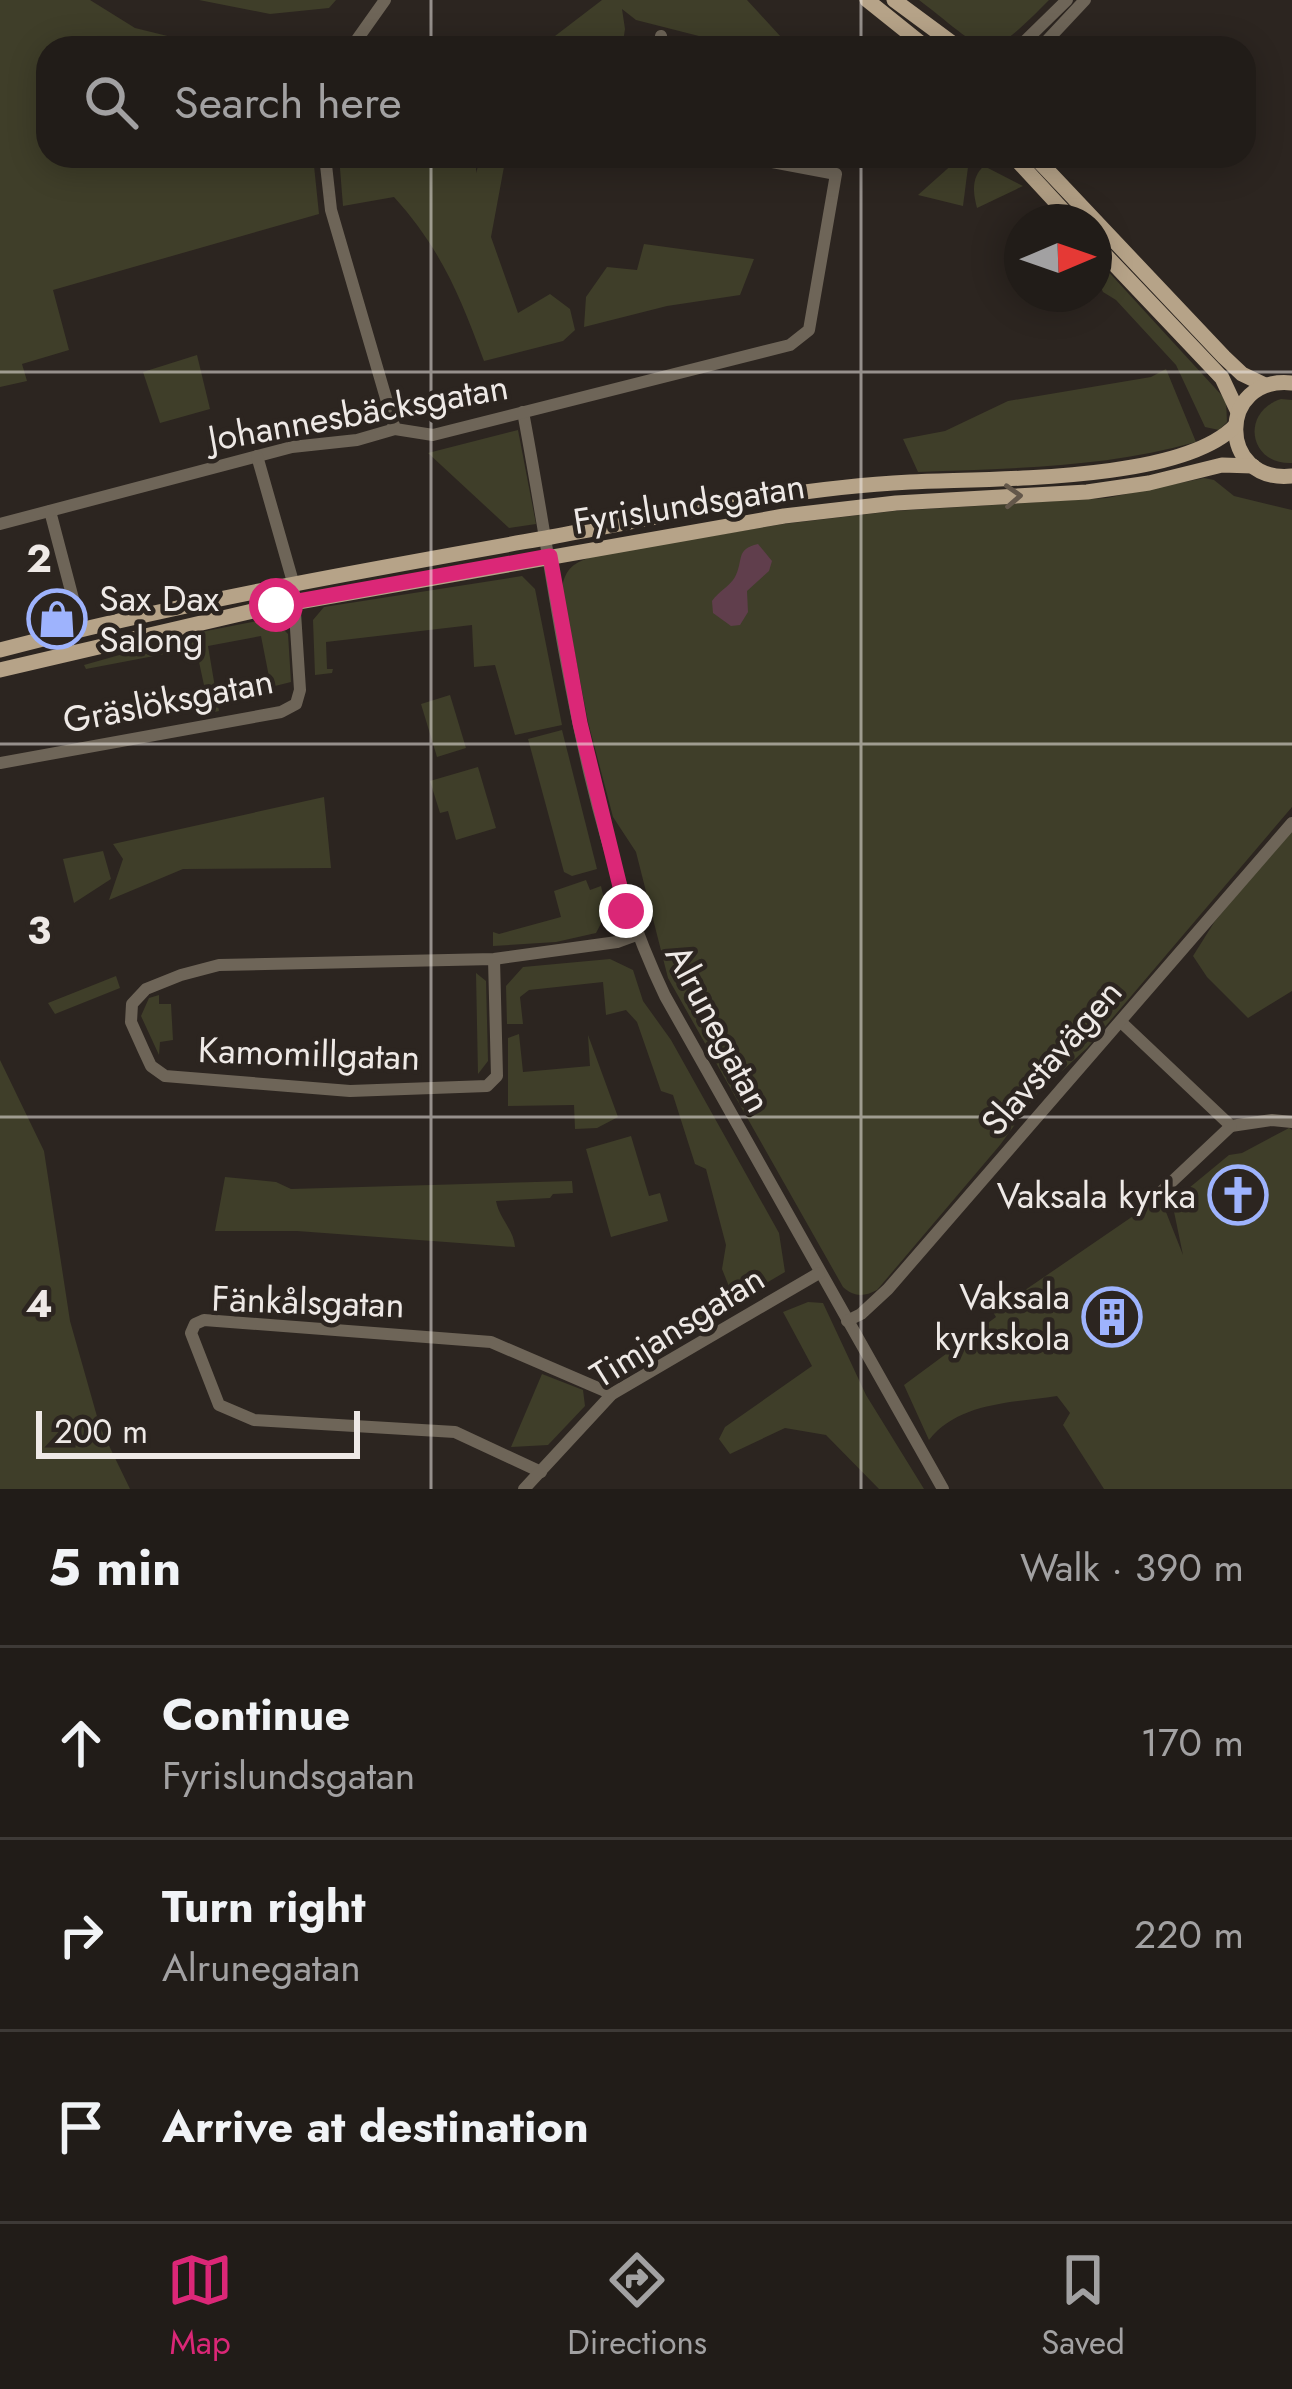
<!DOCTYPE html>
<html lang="en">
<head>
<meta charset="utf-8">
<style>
  body { margin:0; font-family:Jost,sans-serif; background:#2d2925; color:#f1f3f6 }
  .compass { position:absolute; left:1004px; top:204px; width:108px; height:108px; border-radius:50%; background:#211c18; box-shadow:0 6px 30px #0003; rotate:88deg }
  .scale { position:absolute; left:36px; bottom:30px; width:324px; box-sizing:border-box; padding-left:12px; border:6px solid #eee9e6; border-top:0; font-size:33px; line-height:42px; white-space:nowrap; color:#eee9e6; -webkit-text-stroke:9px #2c2520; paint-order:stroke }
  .stop { position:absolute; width:36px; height:36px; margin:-27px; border:9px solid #db2777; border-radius:50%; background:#fff }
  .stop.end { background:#db2777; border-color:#fff; box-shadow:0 3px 12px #0008 }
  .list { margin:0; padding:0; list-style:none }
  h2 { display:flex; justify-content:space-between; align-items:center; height:156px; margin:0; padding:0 48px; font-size:51px }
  h2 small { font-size:39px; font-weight:400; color:#a2a1a2 }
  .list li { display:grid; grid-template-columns:78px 1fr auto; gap:36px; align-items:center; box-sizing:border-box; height:192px; padding:0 48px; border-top:3px solid #3e3a37 }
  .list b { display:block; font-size:45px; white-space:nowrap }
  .list p { margin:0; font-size:39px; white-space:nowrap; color:#a2a1a2 }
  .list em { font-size:39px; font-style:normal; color:#a2a1a2 }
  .icon { flex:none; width:66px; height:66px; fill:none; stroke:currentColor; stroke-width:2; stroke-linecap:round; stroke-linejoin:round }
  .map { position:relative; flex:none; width:1292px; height:1489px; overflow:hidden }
  .search { position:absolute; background:#211c18; box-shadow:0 6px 30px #0003; left:36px; right:36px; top:36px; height:132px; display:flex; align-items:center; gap:30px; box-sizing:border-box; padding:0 42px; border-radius:36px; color:#a2a1a2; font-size:45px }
  .sheet { height:732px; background:#211c18 }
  nav { display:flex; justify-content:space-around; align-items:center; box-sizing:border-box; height:168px; border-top:3px solid #3e3a37; background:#211c18; font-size:33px; color:#a2a1a2 }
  nav a { display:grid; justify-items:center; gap:6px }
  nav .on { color:#db2777 }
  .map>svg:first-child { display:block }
  .green { fill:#3f3e29 }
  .water { fill:#603e4c }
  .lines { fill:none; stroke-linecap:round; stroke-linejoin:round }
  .minor { stroke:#6e6558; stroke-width:12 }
  .major { stroke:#b6a388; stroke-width:15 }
  .oneway { stroke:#63574a }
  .route { stroke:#db2777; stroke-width:15 }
  .grid { fill:none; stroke:#eee9e6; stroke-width:3; stroke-opacity:0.55 }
  .labels { text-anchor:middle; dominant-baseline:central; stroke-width:9; stroke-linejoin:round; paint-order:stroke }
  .street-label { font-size:36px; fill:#eee9e6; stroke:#2c2520 }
  .poi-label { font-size:36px; fill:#eee9e6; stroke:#2c2520; text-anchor:end }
  .grid-label { font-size:39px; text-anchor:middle; font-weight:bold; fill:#eee9e6; stroke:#2c2520; stroke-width:9; stroke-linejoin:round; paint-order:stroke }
</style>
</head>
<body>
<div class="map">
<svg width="1292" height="1489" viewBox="0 0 1292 1489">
  <rect width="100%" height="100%" fill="#2c2520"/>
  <g class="green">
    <polygon points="0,0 90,0 135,28 216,48 48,48 48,156 313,156 319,214 53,290 69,350 22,364 27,381 0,387"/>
    <polygon points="199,0 336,0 329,8 270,14"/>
    <polygon points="602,0 747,0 791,48 746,48 636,20 622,9 625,29 622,48 547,48 555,36"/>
    <path d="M 919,0 L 1049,0 C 983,67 990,54 919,0 Z"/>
    <path d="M 339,156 L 476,156 L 476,173 L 481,156 L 506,156 L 491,237 L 518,313 L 550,294 L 570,309 L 575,330 L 563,341 L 484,361 C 460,296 441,249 394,197 L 343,206 Z"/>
    <polygon points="955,162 968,167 963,206 918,195"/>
    <path d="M 984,166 L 1023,186 L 977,208 C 973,193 971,177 984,166 Z"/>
    <polygon points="644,244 754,259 740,295 667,306 584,327 586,297 607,267 637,270"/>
    <polygon points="1094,256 1226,400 1227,422 1219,430 1205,427 1176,365 1116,300 1103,292 1094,272"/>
    <polygon points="197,355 210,409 160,423 143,372"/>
    <path d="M 1166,369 L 1196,442 C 1104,468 1012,468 918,472 L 903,439 L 945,431 L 1008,401 L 1151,377 Z"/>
    <path d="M 1281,399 L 1292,400 L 1292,463 C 1249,465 1240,412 1281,399 Z"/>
    <polygon points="518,430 536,524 509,528 428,453"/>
    <path d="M 1204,478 L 1214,480 L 1234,496 L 1292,510 L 1292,807 L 1087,1048 L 1037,1094 L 1000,1145 L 877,1290 C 864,1297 854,1297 843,1287 L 668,978 L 636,852 L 613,817 L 588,722 L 562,587 C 566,565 578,561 598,555 L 783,524 L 894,511 L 1107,498 Z"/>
    <polygon points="522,576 535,589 562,725 515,735 495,665 474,667 472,625 326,642 327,669 333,669 332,673 315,675 313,620 324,607"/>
    <polygon points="272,618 288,634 291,682 271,687 261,636 208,646 219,711 210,713 196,648 86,669 84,665 201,632"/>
    <polygon points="450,695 466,748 437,757 421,704"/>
    <polygon points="562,730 597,869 572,876 564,872 528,739"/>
    <polygon points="478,767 496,828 456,840 448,811 440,813 430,781"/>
    <polygon points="324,797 331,868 183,869 109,900 123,859 113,844"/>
    <polygon points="1292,829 1292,991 1248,1018 1207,977 1193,956 1215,921"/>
    <polygon points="103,851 111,879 74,903 63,859"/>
    <polygon points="586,880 590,890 601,886 607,912 596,933 556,942 493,946 493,932 499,934 561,917 554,891"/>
    <polygon points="610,959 633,970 643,1001 671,1040 779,1233 785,1272 683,1332 679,1325 732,1294 722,1269 726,1245 706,1169 695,1164 673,1095 661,1091 637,1022 626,1010 606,1015 603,982 529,990 520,997 523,1024 507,1024 506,986 523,967"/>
    <polygon points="476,973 486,981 488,1061 478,1074"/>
    <polygon points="116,976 120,988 55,1014 48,1003"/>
    <polygon points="159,995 159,1004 171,1004 173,1040 160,1042 159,1055 141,1016 149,998"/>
    <polygon points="519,1034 523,1072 590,1066 588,1035 618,1117 597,1128 575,1129 574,1105 508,1106 508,1038"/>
    <polygon points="0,1060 44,1151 70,1321 100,1427 130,1489 0,1489"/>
    <path d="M 1289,1128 L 1292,1130 L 1292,1489 L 1104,1489 L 1063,1425 L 1070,1413 L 1057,1396 C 1012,1403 959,1402 929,1440 L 904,1385 L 996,1317 L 993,1312 L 1158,1199 L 1162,1202 L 1183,1255 L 1172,1202 L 1229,1155 L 1242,1153 Z"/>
    <polygon points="631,1136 649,1196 660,1193 668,1221 611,1237 586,1149"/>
    <path d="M 225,1177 L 276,1182 L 291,1189 L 572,1181 L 573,1193 L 553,1194 L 550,1198 L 496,1201 C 499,1218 514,1230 515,1247 L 297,1231 L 215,1231 Z"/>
    <polygon points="808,1302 823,1303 866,1395 924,1489 879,1489 826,1435 785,1428 730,1454 719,1439 725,1427 812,1366 783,1312"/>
    <polygon points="542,1374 583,1390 585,1406 548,1445 511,1447"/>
  </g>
  <path class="water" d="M 758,544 L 772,561 L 769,571 L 747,591 L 748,612 L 740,625 L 731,626 L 713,613 L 712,601 C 718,592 730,586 735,577 C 744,560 735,549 758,544 Z"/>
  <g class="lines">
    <g class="minor">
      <polyline points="351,48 385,0"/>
      <polyline points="659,48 661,36"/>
      <polyline points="1018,48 1067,0"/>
      <polyline points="1040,48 1085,0"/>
      <polyline points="325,156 331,210 395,429"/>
      <path d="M 523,412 C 560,607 579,816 665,996 L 943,1489"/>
      <polyline points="50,511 81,629"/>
      <polyline points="0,524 292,447 357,440 395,429 433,435 790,345 809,330 836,174 739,156"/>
      <polyline points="0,763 281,712 296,704 300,690 293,582 257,456"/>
      <polyline points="494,959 497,1076 487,1086 350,1091 165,1076 151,1066 144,1051 131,1022 132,1004 146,989 181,975 219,965 494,959 617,942 636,935"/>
      <polyline points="1121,1022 1231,1126 1272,1120 1292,1122"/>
      <polyline points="1162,1191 1231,1126"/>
      <polyline points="847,1321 861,1314 888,1289 1292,823"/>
      <polyline points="541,1472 455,1432 254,1420 219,1405 191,1333 195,1324 204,1320 491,1342 612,1394"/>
      <polyline points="524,1489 612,1394 819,1273"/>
    </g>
    <g class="major">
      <polyline points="867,0 927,48"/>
      <polyline points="894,0 959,48"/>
      <polyline points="1013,156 1074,222"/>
      <polyline points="1034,156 1224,357 1242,374 1265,385"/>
      <polyline points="1094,243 1222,378 1238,412"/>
      <path d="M 1292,383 C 1217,375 1217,484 1292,476"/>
      <path d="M 0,650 C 182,602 366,570 551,537 C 670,515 789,488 910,482 C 989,478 1179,483 1235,426"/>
      <polyline points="0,670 270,607 784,516 896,503 1087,492 1149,483 1222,465 1253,466"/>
    </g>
  </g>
  <defs><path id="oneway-chevron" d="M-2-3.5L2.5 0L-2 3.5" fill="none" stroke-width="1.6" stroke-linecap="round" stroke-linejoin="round" transform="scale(3)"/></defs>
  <use class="oneway" href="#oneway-chevron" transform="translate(1013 496) rotate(-3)"/>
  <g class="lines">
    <polyline class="route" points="276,605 550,556 580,723 626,911"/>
  </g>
  <path class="grid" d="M 431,0 L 431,48M 861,0 L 861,48M 431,156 L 431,1489M 861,156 L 861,1489M 0,372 L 1292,372M 0,744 L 1292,744M 0,1117 L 1292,1117"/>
  <defs>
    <g id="shop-ring" transform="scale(3)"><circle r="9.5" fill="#2c2520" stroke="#9eb3fd" stroke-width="1.5"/><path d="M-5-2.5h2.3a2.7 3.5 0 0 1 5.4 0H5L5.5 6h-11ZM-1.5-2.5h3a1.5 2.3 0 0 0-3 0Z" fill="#9eb3fd"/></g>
    <g id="church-ring" transform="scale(3)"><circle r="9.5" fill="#2c2520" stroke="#9eb3fd" stroke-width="1.5"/><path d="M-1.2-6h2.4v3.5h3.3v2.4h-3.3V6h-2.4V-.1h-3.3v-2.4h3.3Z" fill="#9eb3fd"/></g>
    <g id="building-ring" transform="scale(3)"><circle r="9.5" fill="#2c2520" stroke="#9eb3fd" stroke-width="1.5"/><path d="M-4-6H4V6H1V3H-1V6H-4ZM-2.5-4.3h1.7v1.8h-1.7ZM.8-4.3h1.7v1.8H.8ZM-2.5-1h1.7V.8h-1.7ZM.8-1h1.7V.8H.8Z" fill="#9eb3fd"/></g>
  </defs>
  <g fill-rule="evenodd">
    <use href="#shop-ring" x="57" y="619"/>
    <use href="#church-ring" x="1238" y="1195"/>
    <use href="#building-ring" x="1112" y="1317"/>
  </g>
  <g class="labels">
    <g class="street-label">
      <text transform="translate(358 412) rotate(-10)">Johannesbäcksgatan</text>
      <text transform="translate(689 503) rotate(-9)">Fyrislundsgatan</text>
      <text transform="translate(168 700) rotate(-11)">Gräslöksgatan</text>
      <text transform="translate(719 1028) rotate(62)">Alrunegatan</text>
      <text transform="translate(309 1053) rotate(2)">Kamomillgatan</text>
      <text transform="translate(1051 1057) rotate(-49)">Slavstavägen</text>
      <text transform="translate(308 1301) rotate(2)">Fänkålsgatan</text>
      <text transform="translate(677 1326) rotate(-32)">Timjansgatan</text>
    </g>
    <g class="poi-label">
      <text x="99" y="598" text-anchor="start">Sax Dax<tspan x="99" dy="41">Salong</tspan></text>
      <text x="1196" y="1195">Vaksala kyrka</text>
      <text x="1070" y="1296">Vaksala<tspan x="1070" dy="41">kyrkskola</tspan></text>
    </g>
  </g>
  <g class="grid-label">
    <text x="39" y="572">2</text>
    <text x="39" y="944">3</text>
    <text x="39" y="1317">4</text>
  </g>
</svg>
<svg class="compass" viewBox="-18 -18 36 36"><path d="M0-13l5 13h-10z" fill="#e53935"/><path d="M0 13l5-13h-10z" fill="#a2a1a2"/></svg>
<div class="scale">200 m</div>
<div class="stop" style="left:276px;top:605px"></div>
<div class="stop end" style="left:626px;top:911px"></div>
<div class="search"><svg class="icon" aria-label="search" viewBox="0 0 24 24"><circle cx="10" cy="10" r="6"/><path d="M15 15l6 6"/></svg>Search here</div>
</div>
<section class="sheet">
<h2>5 min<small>Walk · 390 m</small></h2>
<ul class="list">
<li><svg class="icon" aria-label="ahead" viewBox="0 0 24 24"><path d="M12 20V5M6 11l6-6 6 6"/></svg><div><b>Continue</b><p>Fyrislundsgatan</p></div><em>170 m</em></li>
<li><svg class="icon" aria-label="right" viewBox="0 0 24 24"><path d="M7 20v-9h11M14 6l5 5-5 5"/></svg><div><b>Turn right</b><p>Alrunegatan</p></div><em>220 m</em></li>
<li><svg class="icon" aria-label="arrive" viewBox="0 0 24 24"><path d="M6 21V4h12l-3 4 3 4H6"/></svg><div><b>Arrive at destination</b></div></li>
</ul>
</section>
<nav>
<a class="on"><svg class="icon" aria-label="map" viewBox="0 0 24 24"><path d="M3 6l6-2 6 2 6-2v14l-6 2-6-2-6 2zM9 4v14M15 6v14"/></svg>Map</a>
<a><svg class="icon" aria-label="directions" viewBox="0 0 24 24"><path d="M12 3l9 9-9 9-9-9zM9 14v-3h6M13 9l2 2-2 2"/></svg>Directions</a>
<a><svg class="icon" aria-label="saved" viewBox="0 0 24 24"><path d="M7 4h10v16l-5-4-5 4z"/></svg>Saved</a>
</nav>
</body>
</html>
